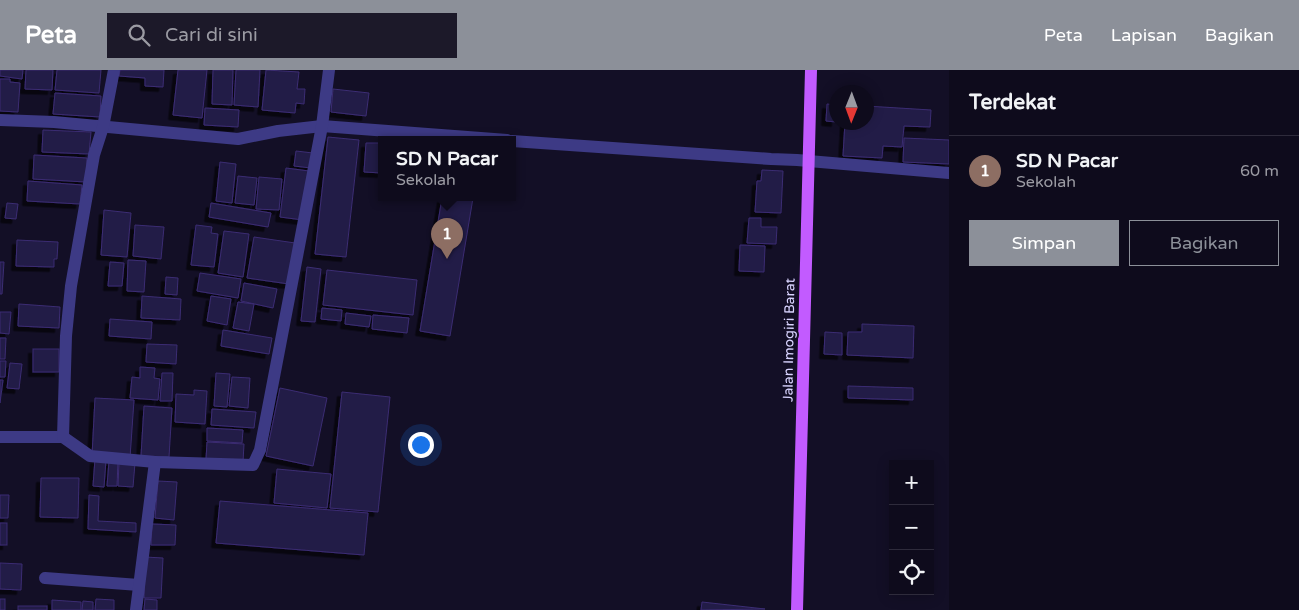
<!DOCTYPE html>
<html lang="id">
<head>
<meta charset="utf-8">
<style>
  body { margin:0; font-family:"Varela Round",sans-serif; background:#1c1929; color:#f1f3f6 }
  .controls { position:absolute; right:15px; bottom:15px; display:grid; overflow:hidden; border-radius:0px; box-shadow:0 2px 12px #0003 }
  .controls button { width:45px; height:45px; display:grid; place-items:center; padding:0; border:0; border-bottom:1px solid #2e2b3b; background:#0e0b1c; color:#f1f3f6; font:25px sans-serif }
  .compass { position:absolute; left:829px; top:15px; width:45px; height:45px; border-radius:50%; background:#0e0b1c; box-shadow:0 2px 12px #0003; rotate:181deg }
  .you { position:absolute; left:420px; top:374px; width:18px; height:18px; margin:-12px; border:4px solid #fff; border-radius:50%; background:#1a73e8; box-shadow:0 0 0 8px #1a73e833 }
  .badge { display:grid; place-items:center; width:32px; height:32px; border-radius:50%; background:#8c9099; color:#fff; font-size:16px; font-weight:700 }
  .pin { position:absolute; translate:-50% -41px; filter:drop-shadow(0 1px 2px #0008) }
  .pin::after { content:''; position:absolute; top:26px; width:18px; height:15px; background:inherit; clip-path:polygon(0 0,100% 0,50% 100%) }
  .popup { position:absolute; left:378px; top:66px; width:138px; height:65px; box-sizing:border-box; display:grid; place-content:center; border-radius:0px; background:#0e0b1c; filter:drop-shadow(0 1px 4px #0005); font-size:16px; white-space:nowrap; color:#9b9ba3 }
  .popup b { font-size:19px; color:#f1f3f6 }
  .popup::after { content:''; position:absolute; left:50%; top:100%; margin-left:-10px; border:10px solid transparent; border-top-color:#0e0b1c }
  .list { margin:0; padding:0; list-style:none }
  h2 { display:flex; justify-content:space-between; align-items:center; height:65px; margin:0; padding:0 20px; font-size:21px }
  h2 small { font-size:16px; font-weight:400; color:#9b9ba3 }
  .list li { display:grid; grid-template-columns:32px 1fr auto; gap:15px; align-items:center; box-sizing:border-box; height:70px; padding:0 20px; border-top:1px solid #2e2b3b }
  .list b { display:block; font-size:19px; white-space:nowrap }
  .list p { margin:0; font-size:16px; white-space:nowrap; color:#9b9ba3 }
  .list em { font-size:16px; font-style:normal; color:#9b9ba3 }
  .actions { display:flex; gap:10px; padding:15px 20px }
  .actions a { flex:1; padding:11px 0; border:1px solid #8c9099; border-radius:0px; text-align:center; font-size:18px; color:#8c9099 }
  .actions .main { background:#8c9099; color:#fff }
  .icon { flex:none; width:28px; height:28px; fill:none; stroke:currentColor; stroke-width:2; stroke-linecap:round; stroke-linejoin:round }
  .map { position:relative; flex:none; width:949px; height:540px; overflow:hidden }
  header { display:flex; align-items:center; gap:30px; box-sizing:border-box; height:70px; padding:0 25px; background:#8c9099; color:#fff }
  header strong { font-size:24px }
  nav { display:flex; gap:28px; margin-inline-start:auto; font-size:18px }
  .search { width:350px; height:45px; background:#1c1929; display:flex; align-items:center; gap:12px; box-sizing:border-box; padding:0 18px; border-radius:0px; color:#9b9ba3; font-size:19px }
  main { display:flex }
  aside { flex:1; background:#0e0b1c }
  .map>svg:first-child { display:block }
  .building { fill:#241b47; stroke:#3b2d73; filter:url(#shadow) }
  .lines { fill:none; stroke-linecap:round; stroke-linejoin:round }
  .minor { stroke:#3d3a85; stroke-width:12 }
  .major { stroke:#c25bff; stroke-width:12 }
  .labels { text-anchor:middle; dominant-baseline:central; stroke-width:4; stroke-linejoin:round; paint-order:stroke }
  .street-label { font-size:14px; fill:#d9d4ff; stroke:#130f26 }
</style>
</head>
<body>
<header>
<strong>Peta</strong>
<div class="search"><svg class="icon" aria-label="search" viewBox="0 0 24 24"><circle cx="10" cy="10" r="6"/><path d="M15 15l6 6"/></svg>Cari di sini</div>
<nav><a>Peta</a><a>Lapisan</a><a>Bagikan</a></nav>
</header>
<main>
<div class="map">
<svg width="949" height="540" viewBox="0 0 949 540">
  <defs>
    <filter id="shadow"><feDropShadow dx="-4.5" dy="4.5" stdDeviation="0" flood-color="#0009"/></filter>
  </defs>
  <rect width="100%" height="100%" fill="#130f26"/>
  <g class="building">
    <polygon points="0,0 23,0 22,9 0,6"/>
    <polygon points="26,0 53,0 52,20 25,19"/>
    <polygon points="57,0 101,0 99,23 55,20"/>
    <polygon points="120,0 164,0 163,17 145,16 145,8 119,6"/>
    <polygon points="178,0 207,0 202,48 173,45"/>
    <polygon points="213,0 233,0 232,35 212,34"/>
    <polygon points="236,0 260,0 258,37 234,35"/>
    <polygon points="266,0 299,2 297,19 305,19 304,34 296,33 295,43 262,40"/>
    <polygon points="0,9 10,9 10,12 20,13 18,42 0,41"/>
    <polygon points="333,19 369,23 366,46 331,42"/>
    <polygon points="55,23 101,26 100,47 53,44"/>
    <polygon points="827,34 836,35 836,52 826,51"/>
    <polygon points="866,36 931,40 930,57 904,56 902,77 883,76 882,88 843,86 845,52 866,52"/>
    <polygon points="205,38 239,40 238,57 204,55"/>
    <polygon points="43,60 91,62 89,84 42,82"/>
    <polygon points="328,67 359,70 346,187 315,184"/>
    <polygon points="904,68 949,70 949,94 903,92"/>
    <polygon points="366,73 382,73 382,103 364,102"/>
    <polygon points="296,81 313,83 311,98 294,96"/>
    <polygon points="34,85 87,88 86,112 33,109"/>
    <polygon points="220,92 236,94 232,133 216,131"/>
    <polygon points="286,98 309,101 303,150 280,147"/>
    <polygon points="762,100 783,101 781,143 755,142 757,111 761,111"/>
    <polygon points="238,106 257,108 254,135 235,133"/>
    <polygon points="259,107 282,109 279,140 256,139"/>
    <polygon points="28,111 82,115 80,134 27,131"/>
    <polygon points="442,128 473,128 450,266 420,261"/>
    <polygon points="7,133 18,134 16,149 5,148"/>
    <polygon points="211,133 271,143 268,157 209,147"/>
    <polygon points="104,140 131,143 127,187 101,185"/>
    <polygon points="749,148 761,148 761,157 777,157 776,174 747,173"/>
    <polygon points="135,155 164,157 161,189 133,186"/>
    <polygon points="196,155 212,157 211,163 218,164 214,197 191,195"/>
    <polygon points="224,161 249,164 243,207 218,203"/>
    <polygon points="254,167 295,173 289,214 247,208"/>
    <polygon points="17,170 58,172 57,189 54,189 54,197 16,196"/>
    <polygon points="740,175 765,176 764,202 739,201"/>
    <polygon points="128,190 146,191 144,222 127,221"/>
    <polygon points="0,192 4,192 2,224 0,224"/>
    <polygon points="110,192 124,193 122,216 108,216"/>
    <polygon points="307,197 321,199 315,252 301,251"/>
    <polygon points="327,200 417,210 413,245 323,235"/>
    <polygon points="200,203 241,209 238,228 197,221"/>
    <polygon points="166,207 178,208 177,225 165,224"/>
    <polygon points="244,213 277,219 273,238 241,231"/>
    <polygon points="142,226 181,229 180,250 141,248"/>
    <polygon points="211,226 231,229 227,255 207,251"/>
    <polygon points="238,232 254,234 249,261 233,258"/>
    <polygon points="19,234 60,237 59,258 18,256"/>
    <polygon points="322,238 342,240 341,251 321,249"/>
    <polygon points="0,242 11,242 9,264 0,263"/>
    <polygon points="346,243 371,246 369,257 345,254"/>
    <polygon points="373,245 409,248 407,263 372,259"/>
    <polygon points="110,249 152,252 151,269 109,266"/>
    <polygon points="862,254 914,256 913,288 847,285 848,262 862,262"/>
    <polygon points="223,260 272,268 269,284 221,276"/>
    <polygon points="825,262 842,263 842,285 824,284"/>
    <polygon points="0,268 6,268 5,289 0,289"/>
    <polygon points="147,274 177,275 176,294 146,292"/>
    <rect x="33" y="279" width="26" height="23"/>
    <polygon points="0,291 6,291 5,307 0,307"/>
    <polygon points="10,293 22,294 19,319 7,318"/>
    <polygon points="140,297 155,298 154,308 160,309 158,330 130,328 132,307 140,308"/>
    <polygon points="162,303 173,303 172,331 160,331"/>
    <polygon points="216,303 230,304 227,337 214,336"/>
    <polygon points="232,307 250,308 248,338 229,336"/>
    <polygon points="0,310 3,310 0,333"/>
    <polygon points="848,316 913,318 913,330 848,328"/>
    <polygon points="280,318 327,328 313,396 266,386"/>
    <polygon points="194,320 207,321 205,354 175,352 176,324 194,325"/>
    <polygon points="342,322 390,327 378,442 330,438"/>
    <polygon points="95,328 134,330 130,388 92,386"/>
    <polygon points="144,336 172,338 169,387 141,386"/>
    <polygon points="212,339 256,342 254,358 211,355"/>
    <polygon points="207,358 243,360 242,373 207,371"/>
    <polygon points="207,372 244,374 243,392 206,390"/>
    <polygon points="95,389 106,390 104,417 93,416"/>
    <polygon points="109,391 118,391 117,416 107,416"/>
    <polygon points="119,392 135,393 133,417 118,416"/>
    <polygon points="277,399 331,404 327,438 274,433"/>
    <polygon points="41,408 79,408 78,448 40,447"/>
    <polygon points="158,411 177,412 174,450 155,448"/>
    <polygon points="0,425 9,425 8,448 0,448"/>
    <polygon points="89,425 99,426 98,451 136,453 136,462 88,459"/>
    <polygon points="220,431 368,443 364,485 216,473"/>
    <rect x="0" y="453" width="7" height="22"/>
    <polygon points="152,454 176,455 175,475 151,475"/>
    <polygon points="145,487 163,488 161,528 144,528"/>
    <polygon points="0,493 22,494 21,520 0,519"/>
    <rect x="0" y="529" width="5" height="11"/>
    <polygon points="96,529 114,530 114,540 95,540"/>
    <polygon points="145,529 157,530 157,540 144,540"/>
    <polygon points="52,530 81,532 81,540 52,540"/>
    <polygon points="83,531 93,532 93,540 82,540"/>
    <polygon points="702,532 765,539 701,540"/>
    <rect x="18" y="536" width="29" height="4"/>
  </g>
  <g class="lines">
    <g class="minor">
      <polyline points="0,50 54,52 238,69 278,61 322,56 507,70"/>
      <polyline points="512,71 771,89 797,90 949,103"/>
      <polyline points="0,367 63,367 90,386 155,392 253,395 260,380 322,56 329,0"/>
      <polyline points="63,367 66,266 71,216 94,85 103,57 114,0"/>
      <polyline points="45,508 139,515"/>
      <polyline points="136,540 155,392"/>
    </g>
    <polyline class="major" points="797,540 811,0"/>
  </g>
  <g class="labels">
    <g class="street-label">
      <text transform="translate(789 270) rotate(-89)">Jalan Imogiri Barat</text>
    </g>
  </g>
</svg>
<div class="controls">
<button>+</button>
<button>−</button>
<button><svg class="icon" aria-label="locate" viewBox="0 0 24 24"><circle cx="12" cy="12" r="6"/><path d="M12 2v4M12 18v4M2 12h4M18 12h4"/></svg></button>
</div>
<svg class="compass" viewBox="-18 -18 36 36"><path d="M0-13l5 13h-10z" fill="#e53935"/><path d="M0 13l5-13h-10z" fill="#9b9ba3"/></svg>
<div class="you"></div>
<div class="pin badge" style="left:447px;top:189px;background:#8d6e63">1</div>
<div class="popup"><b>SD N Pacar</b>Sekolah</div>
</div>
<aside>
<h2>Terdekat<small></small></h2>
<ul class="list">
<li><span class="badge" style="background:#8d6e63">1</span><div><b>SD N Pacar</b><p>Sekolah</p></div><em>60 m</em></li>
</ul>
<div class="actions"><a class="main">Simpan</a><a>Bagikan</a></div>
</aside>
</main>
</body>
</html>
